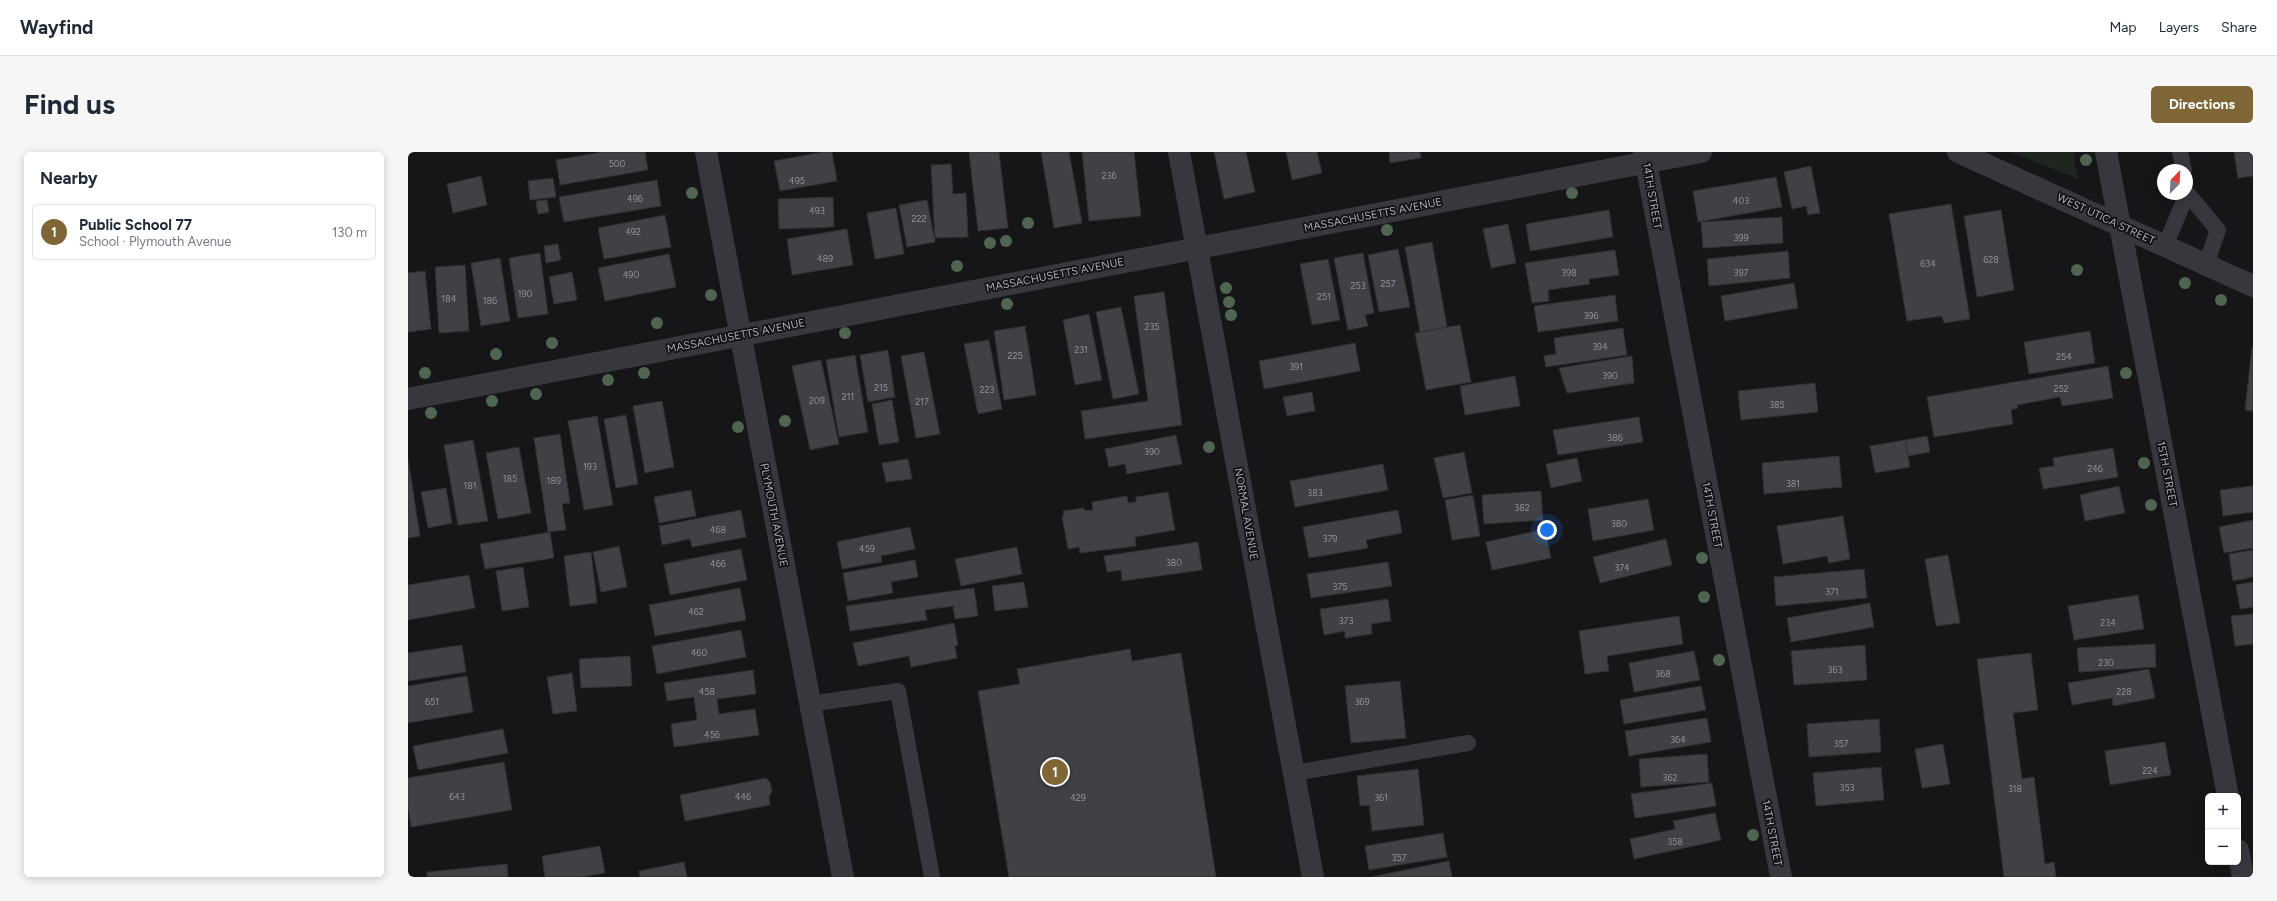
<!DOCTYPE html>
<html lang="en">
<head>
<meta charset="utf-8">
<style>
  body { margin:0; font-family:Figtree,sans-serif; background:#f6f6f7; color:#1f2937 }
  .controls { position:absolute; right:12px; bottom:12px; display:grid; overflow:hidden; border-radius:6px; box-shadow:0 2px 10px #0003 }
  .controls button { width:36px; height:36px; display:grid; place-items:center; padding:0; border:0; border-bottom:1px solid #e0e1e3; background:#fff; color:#1f2937; font:20px sans-serif }
  .compass { position:absolute; left:1749px; top:12px; width:36px; height:36px; border-radius:50%; background:#fff; box-shadow:0 2px 10px #0003; rotate:24deg }
  .you { position:absolute; left:1139px; top:378px; width:14px; height:14px; margin:-10px; border:3px solid #fff; border-radius:50%; background:#1a73e8; box-shadow:0 0 0 6px #1a73e833 }
  .badge { display:grid; place-items:center; width:26px; height:26px; border-radius:50%; background:#7e6636; color:#fff; font-size:13px; font-weight:700 }
  .pin { position:absolute; translate:-50% -50%; border:2px solid #fff; box-shadow:0 1px 4px #0006 }
  .list { margin:0; padding:0; list-style:none }
  h2 { display:flex; justify-content:space-between; align-items:center; height:52px; margin:0; padding:0 16px; font-size:17px }
  h2 small { font-size:13px; font-weight:400; color:#747a83 }
  .list li { display:grid; grid-template-columns:26px 1fr auto; gap:12px; align-items:center; box-sizing:border-box; height:56px; margin:0 8px 8px; padding:0 8px; border:1px solid #e0e1e3; border-radius:6px }
  .list b { display:block; font-size:15px; white-space:nowrap }
  .list p { margin:0; font-size:13px; white-space:nowrap; color:#747a83 }
  .list em { font-size:13px; font-style:normal; color:#747a83 }
  .map { position:relative; flex:none; width:1845px; height:725px; overflow:hidden; border-radius:6px }
  header { display:flex; align-items:center; gap:24px; box-sizing:border-box; height:56px; padding:0 20px; background:#fff; border-bottom:1px solid #e0e1e3 }
  header strong { font-size:19px }
  nav { display:flex; gap:22px; margin-inline-start:auto; font-size:14px }
  .intro { display:flex; align-items:center; justify-content:space-between; box-sizing:border-box; height:96px; padding:0 24px }
  h1 { margin:0; font-size:28px }
  .button { padding:10px 18px; border-radius:6px; background:#7e6636; color:#fff; font-size:14px; font-weight:700 }
  main { display:flex; gap:24px; padding:0 24px }
  aside { flex:1; background:#fff; border-radius:6px; box-shadow:0 2px 10px #0003 }
  .map>svg:first-child { display:block }
  .green { fill:#1e261f }
  .building { fill:#404145; stroke:#303034 }
  .lines { fill:none; stroke-linecap:round; stroke-linejoin:round }
  .lane { stroke:#37383d; stroke-width:16 }
  .street { stroke:#37383d; stroke-width:22 }
  .tree { fill:#506452 }
  .labels { text-anchor:middle; dominant-baseline:central; stroke-width:3.5; stroke-linejoin:round; paint-order:stroke }
  .number-label { font-size:9px; fill:#8e929b }
  .street-label { font-size:11px; fill:#a8adb8; stroke:#111113 }
</style>
</head>
<body>
<header>
<strong>Wayfind</strong>
<nav><a>Map</a><a>Layers</a><a>Share</a></nav>
</header>
<div class="intro"><h1>Find us</h1><a class="button">Directions</a></div>
<main>
<aside>
<h2>Nearby<small></small></h2>
<ul class="list">
<li><span class="badge">1</span><div><b>Public School 77</b><p>School · Plymouth Avenue</p></div><em>130 m</em></li>
</ul>
</aside>
<div class="map">
<svg width="1845" height="725" viewBox="0 0 1845 725">
  <rect width="100%" height="100%" fill="#161618"/>
  <polygon class="green" points="1603,0 1665,0 1670,27"/>
  <g class="building">
    <polygon points="194,0 237,0 240,18 152,33 148,8"/>
    <polygon points="415,0 424,0 429,29 372,39 366,9"/>
    <polygon points="561,0 591,0 600,76 570,79"/>
    <polygon points="633,0 661,0 674,71 646,76"/>
    <polygon points="674,0 726,0 733,64 681,69"/>
    <polygon points="806,0 838,0 847,40 816,47"/>
    <polygon points="878,0 909,0 914,21 884,28"/>
    <polygon points="981,0 1012,0 1013,6 982,11"/>
    <polygon points="1826,0 1845,0 1845,24 1830,26"/>
    <polygon points="543,12 545,42 558,41 560,85 527,86 523,13"/>
    <polygon points="1403,14 1412,61 1400,63 1398,54 1384,57 1376,20"/>
    <polygon points="73,24 79,53 45,61 39,32"/>
    <polygon points="1368,25 1374,55 1290,70 1285,39"/>
    <polygon points="145,26 148,45 122,48 120,29"/>
    <polygon points="249,28 253,54 156,70 151,45"/>
    <polygon points="425,45 426,75 371,77 370,47"/>
    <polygon points="139,48 141,60 130,62 128,49"/>
    <polygon points="519,48 527,90 499,95 491,53"/>
    <polygon points="1543,52 1562,167 1536,171 1534,164 1499,169 1481,62"/>
    <polygon points="488,56 496,102 467,107 459,61"/>
    <polygon points="1201,58 1205,85 1122,99 1118,72"/>
    <polygon points="1593,58 1606,138 1569,145 1556,64"/>
    <polygon points="257,63 263,95 196,107 190,76"/>
    <polygon points="1374,65 1375,91 1295,96 1293,70"/>
    <polygon points="1100,72 1108,111 1083,116 1075,77"/>
    <polygon points="439,77 445,113 384,123 379,87"/>
    <polygon points="1024,90 1039,175 1012,180 997,95"/>
    <polygon points="150,92 153,108 138,111 136,94"/>
    <polygon points="990,97 1002,155 971,160 960,103"/>
    <polygon points="1207,98 1211,123 1181,127 1182,132 1140,138 1141,149 1124,151 1117,111"/>
    <polygon points="1380,99 1382,126 1301,134 1299,107"/>
    <polygon points="132,101 140,162 110,166 101,106"/>
    <polygon points="955,101 966,161 957,163 960,174 940,178 926,106"/>
    <polygon points="261,102 268,135 197,149 190,116"/>
    <polygon points="92,106 102,169 73,174 63,111"/>
    <polygon points="920,107 932,168 904,173 892,112"/>
    <polygon points="57,113 61,179 31,181 27,115"/>
    <polygon points="17,119 23,177 0,180 0,121"/>
    <polygon points="164,120 169,148 146,152 141,125"/>
    <polygon points="1386,131 1390,156 1317,169 1313,144"/>
    <polygon points="756,140 774,273 677,287 673,259 740,249 726,144"/>
    <polygon points="1207,143 1210,169 1130,180 1126,154"/>
    <polygon points="713,155 731,242 705,247 688,160"/>
    <polygon points="681,162 694,228 667,233 655,168"/>
    <polygon points="1052,173 1063,230 1018,238 1007,181"/>
    <polygon points="617,174 628,243 596,248 586,179"/>
    <polygon points="1215,176 1219,203 1138,215 1136,204 1148,202 1146,186"/>
    <polygon points="1682,179 1687,211 1621,222 1616,190"/>
    <polygon points="581,188 594,257 570,262 556,192"/>
    <polygon points="947,191 952,219 856,237 851,209"/>
    <polygon points="1844,195 1845,195 1845,259 1837,258"/>
    <polygon points="480,198 487,245 460,250 452,203"/>
    <polygon points="516,200 532,282 508,286 493,204"/>
    <polygon points="447,203 460,280 431,285 418,208"/>
    <polygon points="1224,204 1226,231 1159,241 1151,216"/>
    <polygon points="413,208 431,292 402,298 384,214"/>
    <polygon points="1700,214 1705,246 1654,254 1652,245 1609,253 1610,256 1603,258 1605,272 1526,285 1519,245"/>
    <polygon points="1107,224 1112,254 1057,263 1052,234"/>
    <polygon points="1407,231 1410,260 1333,268 1330,239"/>
    <polygon points="904,240 907,259 879,264 875,245"/>
    <polygon points="484,248 491,290 471,293 464,252"/>
    <polygon points="254,249 266,315 237,321 225,254"/>
    <polygon points="218,263 230,332 208,336 196,267"/>
    <polygon points="189,264 205,353 176,358 160,269"/>
    <polygon points="1231,265 1235,290 1150,303 1145,278"/>
    <polygon points="152,282 162,351 154,352 158,378 140,380 126,286"/>
    <polygon points="768,283 774,312 719,322 717,312 701,315 697,297"/>
    <polygon points="1519,284 1522,300 1500,304 1497,288"/>
    <polygon points="65,288 80,369 50,373 36,293"/>
    <polygon points="1497,288 1502,315 1467,321 1462,294"/>
    <polygon points="111,295 123,361 90,367 78,301"/>
    <polygon points="1705,296 1710,325 1635,337 1631,316 1646,314 1645,306"/>
    <polygon points="1056,300 1064,341 1035,346 1026,306"/>
    <polygon points="1431,304 1434,335 1356,342 1354,311"/>
    <polygon points="0,306 12,384 0,386"/>
    <polygon points="1169,306 1174,329 1143,336 1138,312"/>
    <polygon points="500,307 504,327 478,330 474,311"/>
    <polygon points="975,312 980,338 887,355 882,329"/>
    <polygon points="1711,334 1717,361 1677,369 1672,343"/>
    <polygon points="1845,334 1845,360 1815,364 1812,338"/>
    <polygon points="38,336 44,371 20,376 13,340"/>
    <polygon points="283,338 288,364 251,371 246,345"/>
    <polygon points="1133,339 1135,368 1076,372 1074,343"/>
    <polygon points="760,340 767,378 727,385 728,394 672,401 671,395 660,397 654,364 656,364 655,359 676,356 677,359 685,358 684,350 719,344 720,351 728,350 728,345"/>
    <polygon points="1065,343 1072,384 1044,388 1037,348"/>
    <polygon points="1240,347 1246,378 1185,389 1180,357"/>
    <polygon points="333,358 338,385 284,395 282,387 254,393 251,374"/>
    <polygon points="990,358 994,381 958,388 960,396 901,406 895,375"/>
    <polygon points="1435,364 1442,407 1421,411 1419,404 1375,412 1369,374"/>
    <polygon points="1845,368 1845,396 1816,401 1811,375"/>
    <polygon points="502,375 507,397 473,404 474,410 434,417 429,390"/>
    <polygon points="1137,377 1143,406 1084,418 1078,390"/>
    <polygon points="142,380 146,406 77,417 72,392"/>
    <polygon points="1258,387 1264,413 1192,431 1185,405"/>
    <polygon points="790,390 794,418 714,429 713,418 699,420 696,404"/>
    <polygon points="211,394 219,435 193,440 185,400"/>
    <polygon points="609,395 614,422 553,434 547,407"/>
    <polygon points="333,397 339,428 262,443 256,412"/>
    <polygon points="1845,398 1845,425 1825,429 1821,402"/>
    <polygon points="183,400 189,451 162,454 156,404"/>
    <polygon points="1540,403 1552,471 1528,474 1517,407"/>
    <polygon points="507,408 510,425 483,430 485,441 440,449 435,421"/>
    <polygon points="980,410 984,434 903,446 899,422"/>
    <polygon points="115,415 121,455 94,459 88,419"/>
    <polygon points="1456,417 1459,446 1368,454 1366,425"/>
    <polygon points="61,423 67,456 0,468 0,433"/>
    <polygon points="616,430 620,455 587,459 584,434"/>
    <polygon points="1845,430 1845,455 1832,457 1828,433"/>
    <polygon points="332,436 338,468 247,484 241,453"/>
    <polygon points="566,436 570,464 547,467 545,454 517,458 519,468 442,479 438,454"/>
    <polygon points="1730,443 1736,477 1666,488 1660,454"/>
    <polygon points="980,447 983,469 963,472 964,482 937,486 937,479 916,483 912,457"/>
    <polygon points="1462,451 1466,475 1383,490 1379,466"/>
    <polygon points="1845,462 1845,492 1827,494 1823,464"/>
    <polygon points="1271,464 1275,492 1199,504 1201,519 1177,522 1171,479"/>
    <polygon points="546,471 550,493 547,494 549,506 503,515 501,504 450,514 445,491"/>
    <polygon points="333,478 338,505 249,522 244,494"/>
    <polygon points="1747,492 1748,515 1671,520 1669,496"/>
    <polygon points="54,493 58,520 0,529 0,501"/>
    <polygon points="1457,493 1459,528 1386,533 1383,499"/>
    <polygon points="722,497 724,509 773,501 808,725 601,725 570,539 612,532 609,517"/>
    <polygon points="1286,499 1292,528 1226,540 1221,511"/>
    <polygon points="1623,501 1630,558 1605,561 1614,627 1626,625 1637,712 1646,710 1648,725 1596,725 1569,507"/>
    <polygon points="222,504 224,534 173,536 171,507"/>
    <polygon points="1741,517 1747,546 1705,554 1704,546 1664,553 1660,531"/>
    <polygon points="345,518 348,542 309,547 311,562 347,557 351,583 266,595 263,572 289,568 286,545 259,549 256,531"/>
    <polygon points="164,521 169,559 145,562 139,525"/>
    <polygon points="59,524 65,560 0,571 0,534"/>
    <polygon points="992,529 998,586 943,591 937,534"/>
    <polygon points="1293,534 1298,558 1216,572 1212,548"/>
    <polygon points="1299,566 1303,590 1221,604 1217,579"/>
    <polygon points="1471,567 1473,600 1401,605 1399,572"/>
    <polygon points="95,577 100,601 10,618 5,594"/>
    <polygon points="1757,590 1763,623 1702,633 1697,599"/>
    <polygon points="1535,592 1542,632 1514,636 1507,597"/>
    <polygon points="1299,602 1301,630 1233,635 1231,607"/>
    <polygon points="96,610 104,658 3,675 0,654 0,626"/>
    <polygon points="1473,615 1476,648 1408,654 1405,621"/>
    <polygon points="1010,617 1016,673 964,679 961,653 952,654 949,624"/>
    <polygon points="358,626 362,630 364,639 361,645 362,653 277,669 272,643"/>
    <polygon points="1304,631 1308,654 1227,666 1223,642"/>
    <polygon points="1307,661 1313,688 1226,707 1222,687 1267,677 1265,669"/>
    <polygon points="1035,681 1039,705 961,718 957,694"/>
    <polygon points="192,694 197,721 173,725 137,725 134,704"/>
    <polygon points="1041,709 1044,725 963,725"/>
    <polygon points="276,710 279,725 232,725 231,719"/>
    <polygon points="99,712 100,725 19,725 19,720"/>
  </g>
  <g class="lines">
    <g class="lane">
      <polyline points="1772,0 1776,18"/>
      <polyline points="1779,41 1810,78 1798,113"/>
      <polyline points="1757,94 1779,42"/>
      <polyline points="402,552 490,539 524,725"/>
      <polyline points="886,621 1060,591"/>
    </g>
    <g class="street">
      <polyline points="298,0 435,725"/>
      <polyline points="771,0 905,725"/>
      <polyline points="1236,0 1373,725"/>
      <polyline points="1550,0 1845,134"/>
      <polyline points="1698,0 1820,644"/>
      <polyline points="0,247 1293,0"/>
      <polyline points="1830,698 1835,725"/>
    </g>
  </g>
  <g class="tree">
    <circle cx="1678" cy="8" r="6"/>
    <circle cx="284" cy="41" r="6"/>
    <circle cx="1164" cy="41" r="6"/>
    <circle cx="620" cy="71" r="6"/>
    <circle cx="979" cy="78" r="6"/>
    <circle cx="598" cy="89" r="6"/>
    <circle cx="582" cy="91" r="6"/>
    <circle cx="549" cy="114" r="6"/>
    <circle cx="1669" cy="118" r="6"/>
    <circle cx="1777" cy="131" r="6"/>
    <circle cx="818" cy="136" r="6"/>
    <circle cx="303" cy="143" r="6"/>
    <circle cx="1813" cy="148" r="6"/>
    <circle cx="821" cy="150" r="6"/>
    <circle cx="599" cy="152" r="6"/>
    <circle cx="823" cy="163" r="6"/>
    <circle cx="249" cy="171" r="6"/>
    <circle cx="437" cy="181" r="6"/>
    <circle cx="144" cy="191" r="6"/>
    <circle cx="88" cy="202" r="6"/>
    <circle cx="17" cy="221" r="6"/>
    <circle cx="236" cy="221" r="6"/>
    <circle cx="1718" cy="221" r="6"/>
    <circle cx="200" cy="228" r="6"/>
    <circle cx="128" cy="242" r="6"/>
    <circle cx="84" cy="249" r="6"/>
    <circle cx="23" cy="261" r="6"/>
    <circle cx="377" cy="269" r="6"/>
    <circle cx="330" cy="275" r="6"/>
    <circle cx="801" cy="295" r="6"/>
    <circle cx="1736" cy="311" r="6"/>
    <circle cx="1743" cy="353" r="6"/>
    <circle cx="1294" cy="406" r="6"/>
    <circle cx="1296" cy="445" r="6"/>
    <circle cx="1311" cy="508" r="6"/>
    <circle cx="1345" cy="683" r="6"/>
  </g>
  <g class="labels">
    <g class="number-label">
      <text x="209" y="11">500</text>
      <text x="701" y="23">236</text>
      <text x="389" y="28">495</text>
      <text x="227" y="46">496</text>
      <text x="1333" y="48">403</text>
      <text x="409" y="58">493</text>
      <text x="511" y="66">222</text>
      <text x="225" y="79">492</text>
      <text x="1333" y="85">399</text>
      <text x="417" y="106">489</text>
      <text x="1583" y="107">628</text>
      <text x="1520" y="111">634</text>
      <text x="1161" y="120">398</text>
      <text x="1333" y="120">397</text>
      <text x="223" y="122">490</text>
      <text x="980" y="131">257</text>
      <text x="950" y="133">253</text>
      <text x="117" y="141">190</text>
      <text x="916" y="144">251</text>
      <text x="41" y="146">184</text>
      <text x="82" y="148">186</text>
      <text x="1183" y="163">396</text>
      <text x="744" y="174">235</text>
      <text x="1192" y="194">394</text>
      <text x="673" y="197">231</text>
      <text x="607" y="203">225</text>
      <text x="1656" y="204">254</text>
      <text x="888" y="214">391</text>
      <text x="1202" y="223">390</text>
      <text x="473" y="235">215</text>
      <text x="1653" y="236">252</text>
      <text x="579" y="237">223</text>
      <text x="440" y="244">211</text>
      <text x="409" y="248">209</text>
      <text x="514" y="249">217</text>
      <text x="1369" y="252">385</text>
      <text x="1207" y="285">386</text>
      <text x="744" y="299">390</text>
      <text x="182" y="314">193</text>
      <text x="1687" y="316">246</text>
      <text x="102" y="326">185</text>
      <text x="146" y="328">189</text>
      <text x="1385" y="331">381</text>
      <text x="62" y="333">181</text>
      <text x="907" y="340">383</text>
      <text x="1114" y="355">382</text>
      <text x="1211" y="371">380</text>
      <text x="310" y="377">468</text>
      <text x="922" y="386">379</text>
      <text x="459" y="396">459</text>
      <text x="766" y="410">380</text>
      <text x="310" y="411">466</text>
      <text x="1214" y="415">374</text>
      <text x="932" y="434">375</text>
      <text x="1424" y="439">371</text>
      <text x="288" y="459">462</text>
      <text x="938" y="468">373</text>
      <text x="1700" y="470">234</text>
      <text x="291" y="500">460</text>
      <text x="1698" y="510">230</text>
      <text x="1427" y="517">363</text>
      <text x="1255" y="521">368</text>
      <text x="299" y="539">458</text>
      <text x="1716" y="539">228</text>
      <text x="24" y="549">651</text>
      <text x="954" y="549">369</text>
      <text x="304" y="582">456</text>
      <text x="1270" y="587">364</text>
      <text x="1433" y="591">357</text>
      <text x="1742" y="618">224</text>
      <text x="1262" y="625">362</text>
      <text x="1439" y="635">353</text>
      <text x="1607" y="636">318</text>
      <text x="49" y="644">643</text>
      <text x="335" y="644">446</text>
      <text x="670" y="645">429</text>
      <text x="973" y="645">361</text>
      <text x="1267" y="689">358</text>
      <text x="991" y="705">357</text>
    </g>
    <g class="street-label">
      <text transform="translate(1244 44) rotate(80)">14TH STREET</text>
      <text transform="translate(965 63) rotate(-11)">MASSACHUSETTS AVENUE</text>
      <text transform="translate(1698 67) rotate(25)">WEST UTICA STREET</text>
      <text transform="translate(647 123) rotate(-11)">MASSACHUSETTS AVENUE</text>
      <text transform="translate(328 184) rotate(-11)">MASSACHUSETTS AVENUE</text>
      <text transform="translate(1759 322) rotate(79)">15TH STREET</text>
      <text transform="translate(838 362) rotate(80)">NORMAL AVENUE</text>
      <text transform="translate(366 363) rotate(79)">PLYMOUTH AVENUE</text>
      <text transform="translate(1304 363) rotate(79)">14TH STREET</text>
      <text transform="translate(1364 681) rotate(79)">14TH STREET</text>
    </g>
  </g>
</svg>
<div class="controls">
<button>+</button>
<button>−</button>
</div>
<svg class="compass" viewBox="-18 -18 36 36"><path d="M0-13l5 13h-10z" fill="#e53935"/><path d="M0 13l5-13h-10z" fill="#747a83"/></svg>
<div class="you"></div>
<div class="pin badge" style="left:647px;top:620px">1</div>
</div>
</main>
</body>
</html>
